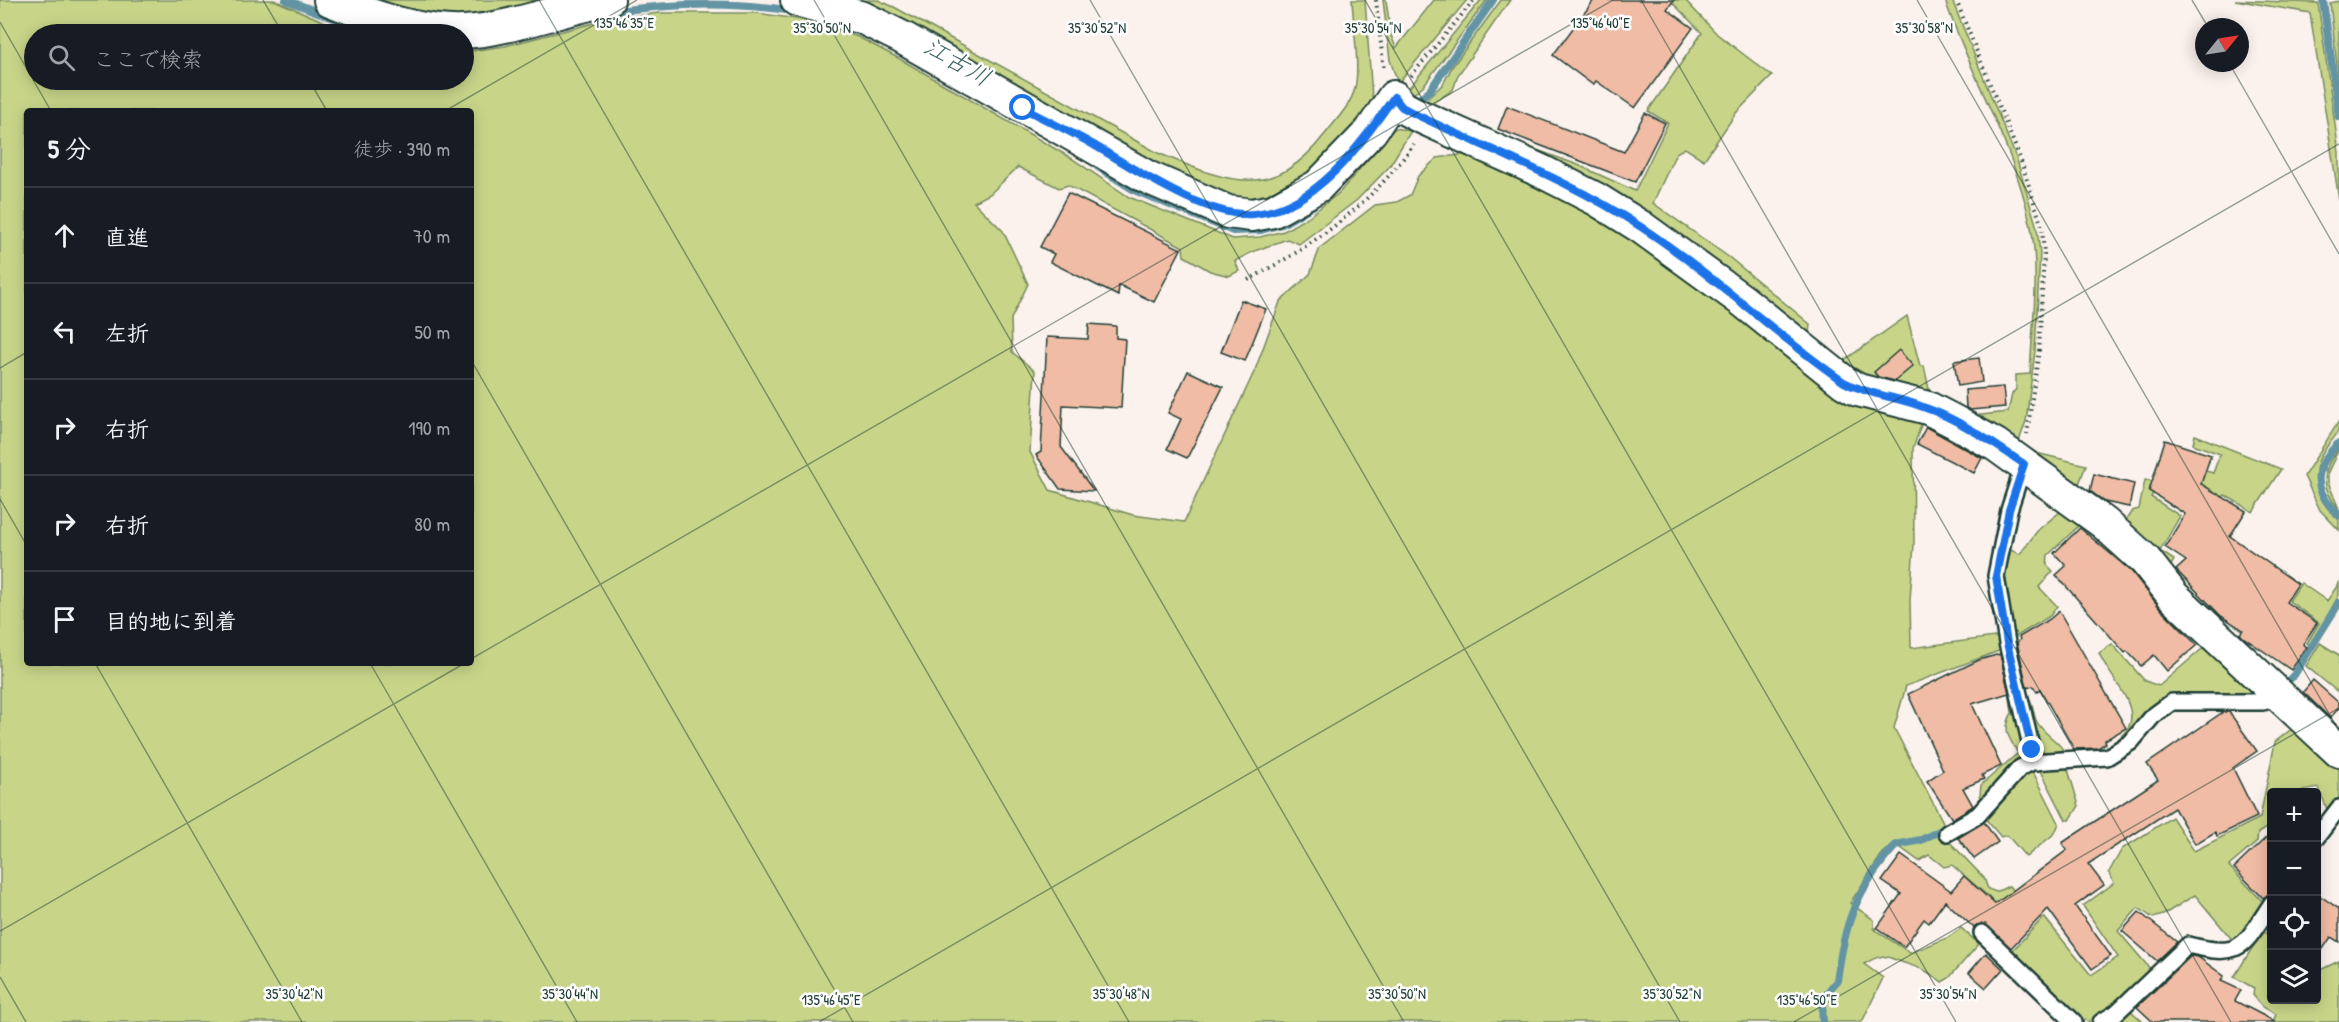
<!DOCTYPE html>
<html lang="ja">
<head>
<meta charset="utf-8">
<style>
  body { margin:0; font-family:"Patrick Hand","Klee One",sans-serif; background:#20242c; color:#f1f3f6 }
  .controls { position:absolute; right:18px; bottom:18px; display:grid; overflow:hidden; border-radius:6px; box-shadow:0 3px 15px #0003 }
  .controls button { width:54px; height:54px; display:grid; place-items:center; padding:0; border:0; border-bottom:2px solid #363941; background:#171b24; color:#f1f3f6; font:30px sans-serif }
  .compass { position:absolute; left:2195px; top:18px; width:54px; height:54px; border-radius:50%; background:#171b24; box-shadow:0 3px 15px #0003; rotate:60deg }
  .stop { position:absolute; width:18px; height:18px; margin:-14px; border:4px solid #1a73e8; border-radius:50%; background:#fff }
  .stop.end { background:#1a73e8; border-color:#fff; box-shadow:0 2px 6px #0008 }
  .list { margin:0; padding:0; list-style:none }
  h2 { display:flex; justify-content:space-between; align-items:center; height:78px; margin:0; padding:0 24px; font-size:26px }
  h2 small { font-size:20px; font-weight:400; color:#9ea1a6 }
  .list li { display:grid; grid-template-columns:39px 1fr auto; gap:18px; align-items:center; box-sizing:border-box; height:96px; padding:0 24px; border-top:2px solid #363941 }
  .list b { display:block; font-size:22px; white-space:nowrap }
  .list em { font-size:20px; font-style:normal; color:#9ea1a6 }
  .icon { flex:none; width:33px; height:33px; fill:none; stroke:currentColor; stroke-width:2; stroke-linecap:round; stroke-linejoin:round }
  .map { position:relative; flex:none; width:2339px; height:1022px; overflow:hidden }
  .search { position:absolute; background:#171b24; box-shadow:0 3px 15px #0003; left:24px; top:24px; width:450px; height:66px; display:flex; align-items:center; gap:15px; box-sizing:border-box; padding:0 21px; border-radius:33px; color:#9ea1a6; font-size:22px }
  .panel { position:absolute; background:#171b24; box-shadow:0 3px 15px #0003; left:24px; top:108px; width:450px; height:558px; border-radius:6px }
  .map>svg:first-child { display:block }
  .green { fill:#c8d589; stroke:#74895e; stroke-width:1.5; fill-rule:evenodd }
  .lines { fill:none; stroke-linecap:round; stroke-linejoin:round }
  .stream { stroke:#6294a4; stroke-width:8 }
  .building { fill:#f1bca5; stroke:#1f3d34; stroke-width:1.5 }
  .lane-casing { stroke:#1f3d34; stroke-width:20 }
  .street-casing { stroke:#1f3d34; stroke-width:36 }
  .path { stroke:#1f3d34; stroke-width:4; stroke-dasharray:1.5 4.5; stroke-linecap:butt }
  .lane { stroke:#fff; stroke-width:15 }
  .street { stroke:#fff; stroke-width:32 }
  .route { stroke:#1a73e8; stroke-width:8 }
  .ticks { fill:none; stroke:#1f3d34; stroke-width:1.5; stroke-opacity:0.45 }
  .labels { text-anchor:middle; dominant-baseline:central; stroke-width:5; stroke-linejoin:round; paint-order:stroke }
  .water-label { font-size:24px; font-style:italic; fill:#3b6163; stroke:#fff }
  .ticks-label { font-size:15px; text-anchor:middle; fill:#1f3d34; stroke:#fff; stroke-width:5; stroke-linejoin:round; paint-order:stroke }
</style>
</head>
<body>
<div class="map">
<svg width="2339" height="1022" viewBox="0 0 2339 1022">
  <rect width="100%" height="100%" fill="#fcf2ed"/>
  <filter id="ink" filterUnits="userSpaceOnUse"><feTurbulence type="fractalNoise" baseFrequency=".0167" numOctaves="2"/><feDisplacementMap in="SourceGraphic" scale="12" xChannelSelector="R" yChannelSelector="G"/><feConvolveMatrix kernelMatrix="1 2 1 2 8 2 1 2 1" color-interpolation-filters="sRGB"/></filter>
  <g filter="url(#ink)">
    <g class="green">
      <path d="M 0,0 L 274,0 L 332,25 L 365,34 L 34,34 L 34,80 L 464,80 L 464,52 L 505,46 L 613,18 L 660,13 L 757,13 L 809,21 L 858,37 L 900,59 L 1071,158 L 1129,197 L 1233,239 L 1260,237 L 1284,231 L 1308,217 L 1339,193 L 1395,128 L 1411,131 L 1389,167 L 1357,200 L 1299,244 L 1287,239 L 1252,252 L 1235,261 L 1239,271 L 1229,276 L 1210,271 L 1184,256 L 1183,247 L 1068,185 L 1059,188 L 1018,167 L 990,194 L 974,202 L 1003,231 L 1028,284 L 1011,319 L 1012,352 L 1035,371 L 1030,452 L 1050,490 L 1133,515 L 1184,522 L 1255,370 L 1280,302 L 1310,274 L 1320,248 L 1375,205 L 1397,202 L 1410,195 L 1418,176 L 1437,158 L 1467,154 L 1590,208 L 1737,307 L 1925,414 L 1913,448 L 1914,544 L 1910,600 L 1911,648 L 2002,636 L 2004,649 L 1906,686 L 1894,728 L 1944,824 L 1945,837 L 1984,878 L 1988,889 L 1996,892 L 2009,886 L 2025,906 L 1997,934 C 1989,929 1979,927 1972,921 L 1991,899 L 1952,865 L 1944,867 L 1929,855 L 1919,861 L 1894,843 L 1882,854 L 1850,903 L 1874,920 L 1874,929 L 1910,953 L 1947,938 L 1961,928 L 1979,944 L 1949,978 L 1942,982 C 1925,969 1922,969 1904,963 C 1884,956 1884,952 1864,964 L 1883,978 L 1862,1022 L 0,1022 ZM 27,111 L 471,111 L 471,663 L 27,663 Z"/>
      <polygon points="346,0 582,0 462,27"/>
      <path d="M 820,0 L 878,0 L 894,7 L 1158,153 C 1228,182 1272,203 1325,134 C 1336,120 1351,105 1355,88 C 1360,67 1353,23 1352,0 L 1365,0 L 1373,111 L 1292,196 L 1229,206 Z"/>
      <polygon points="1383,0 1386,0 1391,35 1396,48 1434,0 1467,0 1398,83 1390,60"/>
      <polygon points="1481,0 1487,0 1424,85 1412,95 1408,93 1408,89"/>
      <polygon points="1501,0 1510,0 1458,75 1453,90 1423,109 1419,107 1443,84 1452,67"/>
      <polygon points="1670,0 1685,0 1717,34 1772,76 1736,113 1704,160 1685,148 1676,153 1653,203 1730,258 1810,324 1809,334 1843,361 1907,316 1920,366 1924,366 1931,398 1861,383 1502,137 1578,165 1635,191 1668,123 1648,111 1702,33"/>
      <path d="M 1945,0 L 1952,0 L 2017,160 L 2037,228 L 2040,254 L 2035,351 L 2026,421 L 2017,447 L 1972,416 L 2008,412 L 2012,394 L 2016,389 L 2016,375 L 2030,374 C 2032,327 2040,274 2031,227 C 2015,147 1971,77 1945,0 Z"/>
      <polygon points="2235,0 2318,3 2339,153 2339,200 2310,13"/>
      <polygon points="2339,1 2339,83 2330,3"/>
      <path d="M 2339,421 C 2339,434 2336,435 2328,445 C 2306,472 2315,499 2339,520 L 2339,530 L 2320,510 L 2304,476 Z"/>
      <polygon points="2195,435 2281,469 2253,512 2225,495 2217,503 2165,473 2151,497 2180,516 2160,551 2174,560 2167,573 2121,527 2132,511 2139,509 2145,480 2153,481 2159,457 2213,473 2220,454 2193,444"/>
      <path d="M 2339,449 L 2328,472 L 2328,482 L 2339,509 C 2321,489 2320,469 2339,449 Z"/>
      <polygon points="2032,452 2086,465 2076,492"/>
      <polygon points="2066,507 2086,519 2048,555 2047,565 2053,571 2039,587 2057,606 2050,616 2012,639 2001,578 2006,548 2020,554 2038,530"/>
      <polygon points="2301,583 2327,601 2339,583 2339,595 2310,646 2307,643 2319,623 2289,601"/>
      <path d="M 2210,642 L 2257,693 L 2171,695 L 2155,703 L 2129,735 L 2107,751 C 2112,744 2127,732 2129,726 C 2139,703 2107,674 2099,653 L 2112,644 L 2145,681 L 2159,686 Z"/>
      <polygon points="2320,643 2339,655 2339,693 2306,666"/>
      <path d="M 2026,693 C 2034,702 2032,710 2036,720 C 2043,735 2059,740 2066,754 L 2040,755 Z"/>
      <path d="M 2014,696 L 2029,756 L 2011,767 L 1979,805 L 1981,785 L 2018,753 C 2009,738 2002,730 2012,713 L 2010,698 Z"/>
      <polygon points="2298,724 2339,760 2339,799 2328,812 2319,788 2297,792 2272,792 2271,825 2258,833 2257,842 2229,866 2265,904 2235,943 2195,895 2163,915 2153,918 2138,908 2118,931 2152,971 2111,1009 2091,1022 2078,1018 2011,952 2044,917 2091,975 2118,957 2083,906 2114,883 2109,872 2122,849 2172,817 2194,851 2260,818 2275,742"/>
      <polygon points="2067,766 2079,806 2070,820 2066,820 2039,767"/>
      <polygon points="2031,768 2059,823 2055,833 2026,857 2007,835 2001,837 1983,816"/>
      <polygon points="2263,931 2271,937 2272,1000 2316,1000 2317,967 2320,970 2339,961 2339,1022 2273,1022 2276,1014 2263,1007 2253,995 2254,988 2234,977"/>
      <polygon points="2130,1010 2143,1022 2114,1022"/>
    </g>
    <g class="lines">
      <g class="stream">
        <polyline points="286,0 347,23"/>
        <polyline points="2323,0 2339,117"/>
        <path d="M 611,12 C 672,3 732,1 793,11"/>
        <polyline points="1412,105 1430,90 1493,0"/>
        <polyline points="1098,167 1134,190 1233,231 1261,230 1282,224 1314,205"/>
        <path d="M 2339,443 C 2313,468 2311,489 2339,515"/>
        <polyline points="2285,684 2294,675 2339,603"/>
        <path d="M 1823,1022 C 1821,1004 1824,994 1837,981 C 1844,924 1856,889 1896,845 L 1921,840 L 1947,827"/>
      </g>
    </g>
    <g class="building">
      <polygon points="1594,0 1674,0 1667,9 1693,28 1635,108 1596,81 1593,85 1553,55"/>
      <polygon points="1507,106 1624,152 1645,113 1665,123 1635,182 1498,129"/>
      <polygon points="1068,193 1181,249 1154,302 1119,285 1118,296 1050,262 1054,254 1040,247"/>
      <polygon points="1241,300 1266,309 1245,361 1221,352"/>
      <polygon points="1089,324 1116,326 1116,338 1125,339 1121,408 1063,405 1061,447 1094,491 1060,489 1036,455 1041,452 1047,337 1088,339"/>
      <polygon points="1899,350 1913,366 1895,381 1878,377 1874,372"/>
      <polygon points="1979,358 1982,382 1958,386 1954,361"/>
      <polygon points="1188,371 1223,387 1187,458 1167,449 1181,419 1168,413"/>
      <polygon points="2003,387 2005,407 1970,410 1966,408 1965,390"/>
      <polygon points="1926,427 1982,458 1974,473 1917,444"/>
      <polygon points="2165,440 2211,455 2201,484 2246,511 2230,536 2298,584 2286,602 2317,623 2303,644 2307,647 2291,670 2243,637 2240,634 2243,630 2221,616 2176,570 2186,561 2165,547 2185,514 2149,491"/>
      <polygon points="2094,474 2134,484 2129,507 2105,502 2090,491"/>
      <polygon points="2080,528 2132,572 2160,608 2197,645 2167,671 2154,655 2141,666 2127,651 2125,653 2056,575 2066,566 2054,553"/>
      <polygon points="2059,611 2126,728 2105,740 2106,743 2098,748 2074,749 2040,689 2037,692 2033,686 2027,688 2017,642 2020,640 2019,637 2050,619"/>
      <polygon points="2000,654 2009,693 1972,704 2001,766 1982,775 1984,779 1963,788 1973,806 1952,819 1927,781 1943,770 1908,694 1979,660"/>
      <polygon points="2313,680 2339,703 2339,708 2330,718 2303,692"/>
      <polygon points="2223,712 2229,712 2257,751 2233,768 2257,817 2217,836 2215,832 2195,844 2174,808 2088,864 2104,885 2075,906 2111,956 2092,969 2048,909 2011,948 1985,924 1974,928 1945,901 1929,923 1924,919 1904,947 1877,928 1901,894 1882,881 1901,855 1951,891 1964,876 1995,904 2067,850 2062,843 2158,780 2147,764"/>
      <polygon points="1984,822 1998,842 1974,859 1958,838"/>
      <polygon points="2271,833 2271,893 2263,898 2234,868"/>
      <polygon points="2316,893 2339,909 2339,942 2331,937 2316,959"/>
      <polygon points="2139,912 2177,942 2157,961 2122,931"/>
      <polygon points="1986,953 2003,969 1986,988 1969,973"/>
      <polygon points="2191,956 2198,957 2224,976 2221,981 2241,990 2235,1001 2276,1022 2153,1022 2137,1007"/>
    </g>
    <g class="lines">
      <g class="lane-casing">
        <g id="lane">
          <polyline points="2024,464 2009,510 1996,576 2007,643 2032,750 2037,762"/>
          <polyline points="1947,833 1978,815 2020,768 2032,762 2107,757 2131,742 2153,716 2172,702 2263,702 2280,697"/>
          <polyline points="2316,838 2339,808"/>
          <polyline points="1982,933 2074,1022"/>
          <path d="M 2101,1022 L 2116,1013 L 2188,945 C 2243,959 2243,946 2272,903"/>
        </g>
      </g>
      <g class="street-casing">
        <g id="street">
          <path d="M 330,0 C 367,15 423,34 464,32 C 512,29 560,9 608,0"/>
          <polyline points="797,0 863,18 903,38 1147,177 1228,212 1252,215 1273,211 1318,186 1371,131 1394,97 1402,107 1417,115 1541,171 1596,199 1641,227 1743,301 1844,382 1858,390 1928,408 1955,422 1996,445 2104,523 2145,560 2174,597 2339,751"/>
        </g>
      </g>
      <g class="path">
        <polyline points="1376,0 1384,71"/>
        <polyline points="1956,0 2020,158 2042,227 2044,255 2039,350 2027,434"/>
        <polyline points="1411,76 1474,0"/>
        <path d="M 1248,280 C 1313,246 1371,205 1414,144"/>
      </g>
      <use href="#lane" class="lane"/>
      <use href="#street" class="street"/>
    </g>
  </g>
  <g class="lines" filter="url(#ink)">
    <path class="route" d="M 1023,108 C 1046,120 1069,131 1092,144 C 1132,167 1207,219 1254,214 C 1316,209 1361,144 1394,97 L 1402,107 L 1417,115 C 1492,151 1571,181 1641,227 C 1713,274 1774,334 1844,382 C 1869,395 1897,397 1923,407 C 1959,419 1993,443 2024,464 L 2009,510 L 1996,576 L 2007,643 L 2032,750"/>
  </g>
  <path class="ticks" d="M 263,0 L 283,34M 539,0 L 1129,1022M 814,0 L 1404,1022M 1090,0 L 1680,1022M 1365,0 L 1956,1022M 1641,0 L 2231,1022M 1917,0 L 2339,731M 2192,0 L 2208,27M 0,22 L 51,111M 2229,63 L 2339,254M 309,80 L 327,111M 445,111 L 637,0M 471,360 L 853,1022M 0,368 L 27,352M 0,499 L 27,546M 471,659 L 1613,0M 95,663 L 302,1022M 370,663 L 577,1022M 0,931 L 465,663M 0,977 L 26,1022M 819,1022 L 2339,144M 1794,1022 L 2339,708"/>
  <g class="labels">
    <g class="water-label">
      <text transform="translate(958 61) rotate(30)">江古川</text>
    </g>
  </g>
  <g class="ticks-label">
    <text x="1600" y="28">135°46'40"E</text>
    <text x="624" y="28">135°46'35"E</text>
    <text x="1373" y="33">35°30'54"N</text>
    <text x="1924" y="33">35°30'58"N</text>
    <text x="822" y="33">35°30'50"N</text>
    <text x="1097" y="33">35°30'52"N</text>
    <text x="294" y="999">35°30'42"N</text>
    <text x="570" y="999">35°30'44"N</text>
    <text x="1121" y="999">35°30'48"N</text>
    <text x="1397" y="999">35°30'50"N</text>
    <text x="1672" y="999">35°30'52"N</text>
    <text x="1948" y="999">35°30'54"N</text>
    <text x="831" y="1005">135°46'45"E</text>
    <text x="1807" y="1005">135°46'50"E</text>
  </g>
</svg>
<div class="controls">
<button>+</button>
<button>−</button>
<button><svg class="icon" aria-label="locate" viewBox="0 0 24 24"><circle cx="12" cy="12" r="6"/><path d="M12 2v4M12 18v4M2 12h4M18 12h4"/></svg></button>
<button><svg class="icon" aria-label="layers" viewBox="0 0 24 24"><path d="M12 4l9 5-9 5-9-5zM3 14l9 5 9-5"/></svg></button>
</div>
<svg class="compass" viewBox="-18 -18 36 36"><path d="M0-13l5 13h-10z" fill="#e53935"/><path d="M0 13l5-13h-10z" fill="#9ea1a6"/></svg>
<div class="stop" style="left:1023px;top:108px"></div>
<div class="stop end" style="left:2032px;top:750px"></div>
<div class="search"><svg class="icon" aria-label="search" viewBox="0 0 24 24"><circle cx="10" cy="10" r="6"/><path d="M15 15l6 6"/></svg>ここで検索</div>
<section class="panel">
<h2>5 分<small>徒歩 · 390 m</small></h2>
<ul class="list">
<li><svg class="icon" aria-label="ahead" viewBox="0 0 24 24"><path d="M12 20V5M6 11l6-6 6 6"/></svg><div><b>直進</b></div><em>70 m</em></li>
<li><svg class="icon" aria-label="left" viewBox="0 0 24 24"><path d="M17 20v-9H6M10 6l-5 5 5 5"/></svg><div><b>左折</b></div><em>50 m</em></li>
<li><svg class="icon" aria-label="right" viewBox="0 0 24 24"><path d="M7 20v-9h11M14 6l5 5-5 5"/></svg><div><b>右折</b></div><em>190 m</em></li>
<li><svg class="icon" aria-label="right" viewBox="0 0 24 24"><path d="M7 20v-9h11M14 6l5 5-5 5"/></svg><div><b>右折</b></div><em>80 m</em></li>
<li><svg class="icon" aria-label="arrive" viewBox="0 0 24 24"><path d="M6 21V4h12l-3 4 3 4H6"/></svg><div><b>目的地に到着</b></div></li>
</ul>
</section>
</div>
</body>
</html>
